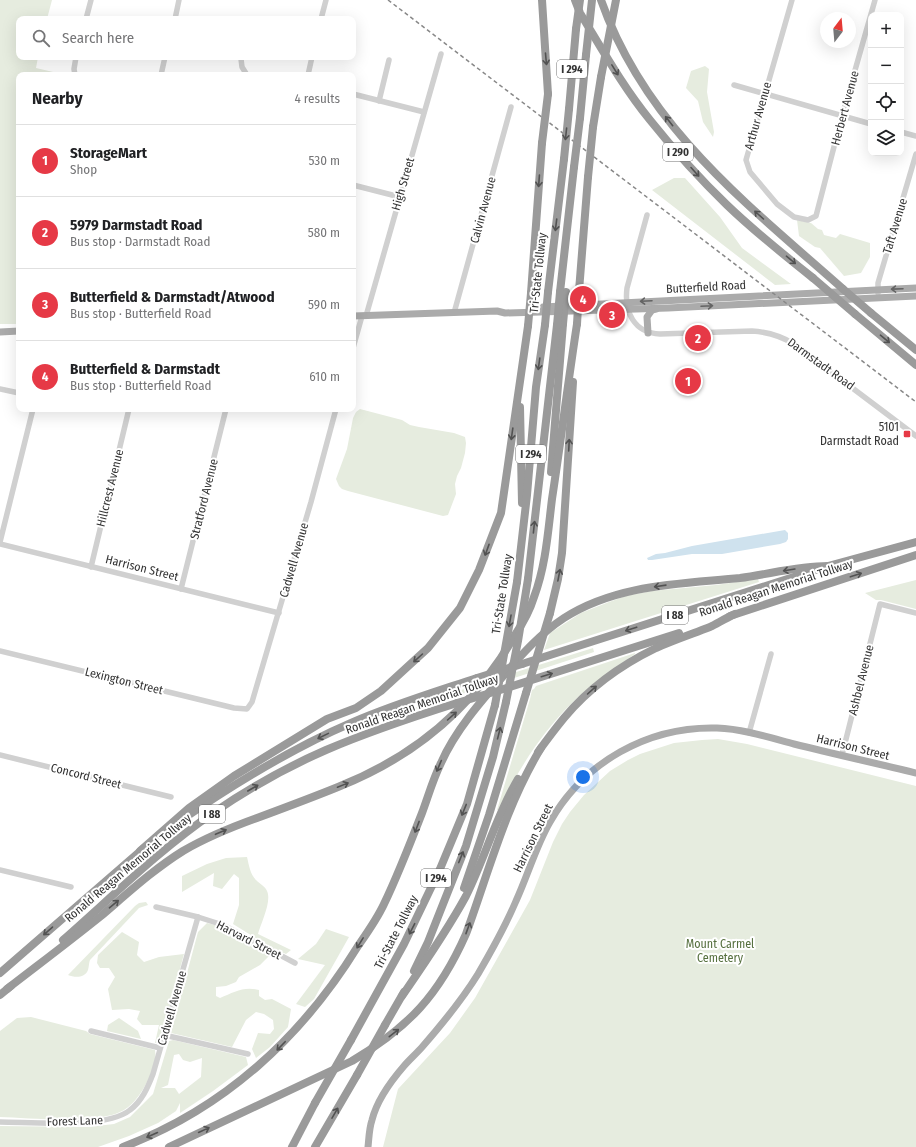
<!DOCTYPE html>
<html lang="en">
<head>
<meta charset="utf-8">
<style>
  body { margin:0; font-family:"Fira Sans Condensed",sans-serif; background:#f2f2f2; color:#202124 }
  .controls { position:absolute; right:12px; top:12px; display:grid; overflow:hidden; border-radius:8px; box-shadow:0 4px 16px #0002 }
  .controls button { width:36px; height:36px; display:grid; place-items:center; padding:0; border:0; border-bottom:1px solid #e0e0e0; background:#fff; color:#202124; font:20px sans-serif }
  .compass { position:absolute; left:820px; top:12px; width:36px; height:36px; border-radius:50%; background:#fff; box-shadow:0 4px 16px #0002; rotate:16deg }
  .you { position:absolute; left:583px; top:777px; width:14px; height:14px; margin:-10px; border:3px solid #fff; border-radius:50%; background:#1a73e8; box-shadow:0 0 0 6px #1a73e833 }
  .badge { display:grid; place-items:center; width:26px; height:26px; border-radius:50%; background:#e63946; color:#fff; font-size:13px; font-weight:700 }
  .pin { position:absolute; translate:-50% -50%; border:2px solid #fff; box-shadow:0 1px 4px #0006 }
  .list { margin:0; padding:0; list-style:none }
  h2 { display:flex; justify-content:space-between; align-items:center; height:52px; margin:0; padding:0 16px; font-size:17px }
  h2 small { font-size:13px; font-weight:400; color:#757577 }
  .list li { display:grid; grid-template-columns:26px 1fr auto; gap:12px; align-items:center; box-sizing:border-box; height:72px; padding:0 16px; border-top:1px solid #e0e0e0 }
  .list b { display:block; font-size:15px; white-space:nowrap }
  .list p { margin:0; font-size:13px; white-space:nowrap; color:#757577 }
  .list em { font-size:13px; font-style:normal; color:#757577 }
  .icon { flex:none; width:22px; height:22px; fill:none; stroke:currentColor; stroke-width:2; stroke-linecap:round; stroke-linejoin:round }
  .map { position:relative; flex:none; width:916px; height:1147px; overflow:hidden }
  .search { position:absolute; background:#fff; box-shadow:0 4px 16px #0002; left:16px; top:16px; width:340px; height:44px; display:flex; align-items:center; gap:10px; box-sizing:border-box; padding:0 14px; border-radius:8px; color:#757577; font-size:15px }
  .panel { position:absolute; background:#fff; box-shadow:0 4px 16px #0002; left:16px; top:72px; width:340px; height:340px; border-radius:8px }
  .map>svg:first-child { display:block }
  .green { fill:#e6ecdf; fill-rule:evenodd }
  .water { fill:#cfe2ee }
  .lines { fill:none; stroke-linecap:round; stroke-linejoin:round }
  .minor { stroke:#d0d0d0; stroke-width:5.5 }
  .major { stroke:#ababab; stroke-width:7 }
  .highway { stroke:#9a9a9a; stroke-width:8 }
  .rail { stroke:#888; stroke-width:1.5; stroke-dasharray:4 3; stroke-linecap:butt }
  .highway-bridge { stroke:#9a9a9a; stroke-width:8 }
  .oneway { stroke:#525252 }
  .oneway2 { stroke:#636363 }
  .poi-dot { fill:#e63946; stroke:#fff; stroke-width:1.5 }
  .labels { text-anchor:middle; dominant-baseline:central; stroke-width:4; stroke-linejoin:round; paint-order:stroke }
  .shield { fill:#fff; stroke:#707070; stroke-width:1 }
  .shield-label { font-size:11px; font-weight:bold; fill:#333 }
  .street-label { font-size:12px; fill:#333; stroke:#fff }
  .poi-label { font-size:12px; fill:#333; stroke:#fff; text-anchor:end }
  .park-label { font-size:12px; fill:#56703f; stroke:#fff }
</style>
</head>
<body>
<div class="map">
<svg width="916" height="1147" viewBox="0 0 916 1147">
  <rect width="100%" height="100%" fill="#fff"/>
  <g class="green">
    <polygon points="0,0 52,0 47,19 19,19 19,57 38,57 36,68 66,75 19,75 19,324 0,324"/>
    <polygon points="705,66 709,69 707,92 714,132 713,137 703,122 698,101 686,88 691,71"/>
    <polygon points="674,178 685,178 720,217 742,248 791,284 775,285 652,190"/>
    <polygon points="797,220 811,223 818,229 822,230 824,235 836,238 840,234 870,243 870,257 861,273 844,276 820,248 815,247 799,236"/>
    <polygon points="360,409 402,420 410,425 419,427 454,433 465,437 466,443 465,453 461,468 457,476 455,484 456,494 448,515 443,516 348,491 342,489 339,486 336,479 347,449 353,418 356,412"/>
    <polygon points="758,579 759,582 544,650 550,633 581,613 609,602 626,596 652,591 716,585"/>
    <polygon points="916,580 916,609 881,600 876,600 865,593"/>
    <polygon points="593,648 594,652 505,681 513,673"/>
    <path d="M 635,653 L 635,654 C 613,669 591,684 572,703 C 540,734 518,771 498,810 L 497,810 L 530,699 L 532,690 L 534,689 L 536,686 Z"/>
    <polygon points="469,687 463,695 396,716 396,715"/>
    <polygon points="718,739 747,744 916,786 916,1147 383,1147 398,1089 450,1033 475,998 530,900 553,842 562,824 570,812 584,795 610,771 628,760 640,754 674,743 702,740"/>
    <path d="M 247,857 C 249,865 250,874 256,880 C 260,884 265,886 267,891 C 272,901 261,923 258,934 L 291,950 L 286,954 L 272,948 L 233,924 L 239,905 L 239,878 L 234,874 L 222,889 L 213,886 L 214,873 L 182,892 L 182,876 L 207,864 L 226,858 Z"/>
    <path d="M 146,902 L 148,905 L 139,908 L 90,960 C 89,962 89,967 88,970 C 85,978 75,978 68,975 L 135,906 L 139,903 Z"/>
    <path d="M 207,923 L 223,927 L 271,954 L 260,965 L 239,977 L 236,982 L 226,986 L 216,987 L 216,996 L 220,998 C 234,992 244,986 259,990 L 259,996 L 265,1000 L 272,999 L 291,1009 L 288,1027 L 270,1047 L 256,1058 L 252,1049 L 258,1033 L 270,1034 L 274,1029 L 273,1020 L 264,1014 L 256,1012 L 246,1020 L 232,1047 L 171,1033 L 198,932 Z"/>
    <polygon points="326,929 349,937 314,999 305,1007 296,1004 325,965 298,959 316,944"/>
    <polygon points="122,932 139,942 137,955 144,962 159,957 184,954 160,1042 155,1043 159,1025 142,1025 137,1019 140,1011 129,1009 112,1010 108,989 115,977 109,968 100,968 97,963 98,955"/>
    <path d="M 31,1017 L 86,1031 L 90,1034 L 155,1050 C 157,1060 152,1073 147,1082 C 142,1092 134,1104 124,1110 C 99,1125 30,1118 0,1117 L 0,1031 L 17,1018 Z"/>
    <polygon points="119,1018 138,1031 141,1039 107,1031 108,1025"/>
    <path d="M 173,1040 L 246,1057 L 248,1065 L 213,1091 L 180,1113 L 180,1103 L 176,1111 L 158,1123 L 129,1136 L 98,1147 L 0,1147 L 0,1126 L 88,1127 L 114,1124 L 130,1117 L 153,1094 L 169,1041 ZM 179,1054 L 183,1060 L 190,1062 L 202,1058 L 201,1077 L 179,1094 L 175,1088 L 161,1088 L 168,1085 L 174,1055 Z"/>
  </g>
  <polygon class="water" points="785,530 788,533 788,539 786,542 780,544 722,554 692,554 652,560 648,560 647,558 656,554 665,553 692,546"/>
  <g class="lines">
    <g class="minor">
      <polyline points="792,0 746,160 750,172 777,204 794,217 808,220 816,216 842,116 875,0"/>
      <polyline points="86,19 91,0"/>
      <polyline points="175,19 179,0"/>
      <polyline points="321,19 326,0"/>
      <polyline points="241,59 242,67 247,75"/>
      <polyline points="75,75 74,69 76,57"/>
      <polyline points="161,75 165,57"/>
      <polyline points="308,75 312,57"/>
      <polyline points="734,85 871,124"/>
      <polyline points="353,94 424,112"/>
      <polyline points="379,101 389,60"/>
      <polyline points="901,132 916,136"/>
      <polyline points="353,185 400,197"/>
      <path d="M 647,215 L 627,288 C 624,312 634,333 660,334 L 752,331 C 768,332 781,336 794,344 L 916,436"/>
      <polyline points="878,293 878,283 916,154"/>
      <polyline points="454,313 511,107"/>
      <polyline points="366,316 441,54"/>
      <polyline points="353,348 362,316"/>
      <polyline points="0,389 19,393"/>
      <polyline points="0,542 33,409"/>
      <polyline points="0,544 279,613"/>
      <polyline points="91,567 129,409"/>
      <polyline points="181,589 226,409"/>
      <polyline points="0,651 234,708 247,709 252,702 311,502 336,409"/>
      <polyline points="749,733 771,654"/>
      <polyline points="0,755 171,797"/>
      <polyline points="842,755 880,604 916,613"/>
      <polyline points="0,870 71,887"/>
      <polyline points="156,907 198,917 223,925 295,963"/>
      <polyline points="91,1031 160,1048"/>
      <polyline points="164,1035 248,1054"/>
      <path d="M 0,1122 C 31,1122 107,1129 130,1110 C 142,1101 148,1087 153,1074 L 198,917"/>
    </g>
    <g class="major">
      <polyline points="543,307 916,288"/>
      <polyline points="353,316 497,311 505,313 668,308 916,296"/>
      <polyline points="0,332 19,331"/>
      <polyline points="648,333 647,317 652,310 656,309"/>
      <path d="M 368,1147 C 369,1138 369,1129 372,1120 C 377,1100 391,1081 404,1066 C 410,1059 417,1053 423,1046 C 443,1023 462,1000 478,974 C 492,950 505,927 516,901 C 528,875 536,846 550,822 C 584,762 648,726 717,728 C 743,729 768,737 794,744 C 834,754 875,763 916,773"/>
    </g>
    <g class="highway">
      <polyline points="542,0 548,94"/>
      <path d="M 575,0 L 580,13 C 602,49 623,87 650,120 C 674,150 700,179 727,205 C 754,231 784,255 813,278"/>
      <path d="M 601,0 C 645,126 747,204 843,289"/>
      <polyline points="569,109 576,29"/>
      <polyline points="580,118 586,55"/>
      <polyline points="593,127 601,77"/>
      <polyline points="579,291 588,177"/>
      <polyline points="548,292 564,159"/>
      <polyline points="560,292 574,167"/>
      <polyline points="531,293 542,143"/>
      <polyline points="871,313 916,350"/>
      <polyline points="855,314 916,365"/>
      <polyline points="520,407 522,503"/>
      <polyline points="551,472 563,324"/>
      <polyline points="528,579 557,325"/>
      <polyline points="517,582 527,495 536,387 545,325"/>
      <polyline points="550,613 558,579 562,553 573,382"/>
      <polyline points="730,616 916,555"/>
      <polyline points="522,664 828,566 916,542"/>
      <polyline points="497,691 679,633"/>
      <path d="M 538,752 C 546,741 555,729 564,718 C 589,688 621,665 656,648 C 674,640 692,634 710,627 C 718,623 726,618 735,614"/>
      <path d="M 180,821 C 234,784 290,749 351,723 C 392,705 435,692 477,678"/>
      <polyline points="140,851 189,808 234,776 327,719 356,708 381,691 428,648 460,608 479,570 501,513 528,326"/>
      <polyline points="464,888 489,815 526,693"/>
      <path d="M 63,940 C 112,897 159,850 213,813 C 248,789 287,767 326,750 C 368,732 413,717 457,703"/>
      <polyline points="414,971 428,942 466,846 493,757 506,702"/>
      <polyline points="0,973 144,848"/>
      <path d="M 7,989 C 38,965 70,941 101,916 C 128,893 154,869 183,851 C 207,837 232,827 257,818 C 284,808 311,798 338,787 C 414,757 474,707 515,635 C 523,623 530,610 534,597 C 546,565 548,531 552,499 C 561,440 568,382 577,324"/>
      <polyline points="0,995 11,986"/>
      <path d="M 402,996 C 424,964 447,931 466,896 C 485,858 496,816 518,779"/>
      <polyline points="385,1025 404,992"/>
      <polyline points="351,1040 404,944 440,869 467,804 495,705"/>
      <path d="M 123,1147 C 224,1109 302,1037 358,946 C 367,933 377,919 384,904 C 398,875 410,844 422,813 C 428,797 433,779 441,763 C 455,731 481,701 504,675 C 522,654 541,633 564,618 C 617,584 681,584 740,578 C 770,574 798,566 828,566"/>
      <path d="M 169,1147 L 352,1061 C 409,1027 439,995 466,934 C 489,871 506,805 541,748"/>
      <polyline points="292,1147 315,1103"/>
      <polyline points="315,1147 357,1075"/>
    </g>
    <polyline class="rail" points="388,0 916,402"/>
    <g class="highway-bridge">
      <polyline points="576,29 580,0"/>
      <polyline points="586,55 592,0"/>
      <polyline points="601,77 616,0"/>
      <polyline points="542,143 548,94"/>
      <polyline points="564,159 569,109"/>
      <polyline points="574,167 580,118"/>
      <polyline points="588,177 593,127"/>
      <polyline points="813,278 855,314"/>
      <polyline points="843,289 871,313"/>
      <polyline points="563,324 566,292"/>
      <polyline points="577,324 579,291"/>
      <polyline points="545,325 548,292"/>
      <polyline points="557,325 560,292"/>
      <polyline points="528,326 531,293"/>
      <polyline points="477,678 522,664"/>
      <polyline points="526,693 550,613"/>
      <polyline points="506,702 518,641 528,579"/>
      <polyline points="457,703 497,691"/>
      <polyline points="495,705 517,582"/>
      <polyline points="357,1075 385,1025"/>
      <polyline points="315,1103 351,1040"/>
    </g>
  </g>
  <defs><path id="oneway-shaft" d="M-6 0H5M1.5-3L5.5 0L1.5 3" fill="none" stroke-width="1.6" stroke-linecap="round" stroke-linejoin="round"/></defs>
  <g class="oneway">
    <use href="#oneway-shaft" transform="translate(546 59) rotate(85)"/>
    <use href="#oneway-shaft" transform="translate(615 70) rotate(58)"/>
    <use href="#oneway-shaft" transform="translate(669 121) rotate(-128)"/>
    <use href="#oneway-shaft" transform="translate(566 134) rotate(96)"/>
    <use href="#oneway-shaft" transform="translate(695 172) rotate(48)"/>
    <use href="#oneway-shaft" transform="translate(539 181) rotate(94)"/>
    <use href="#oneway-shaft" transform="translate(759 215) rotate(-138)"/>
    <use href="#oneway-shaft" transform="translate(556 225) rotate(97)"/>
    <use href="#oneway-shaft" transform="translate(791 260) rotate(40)"/>
    <use href="#oneway-shaft" transform="translate(885 339) rotate(40)"/>
    <use href="#oneway-shaft" transform="translate(539 364) rotate(98)"/>
    <use href="#oneway-shaft" transform="translate(512 434) rotate(98)"/>
    <use href="#oneway-shaft" transform="translate(569 445) rotate(-87)"/>
    <use href="#oneway-shaft" transform="translate(534 527) rotate(-84)"/>
    <use href="#oneway-shaft" transform="translate(487 550) rotate(110)"/>
    <use href="#oneway-shaft" transform="translate(789 570) rotate(171)"/>
    <use href="#oneway-shaft" transform="translate(559 575) rotate(-79)"/>
    <use href="#oneway-shaft" transform="translate(856 575) rotate(-18)"/>
    <use href="#oneway-shaft" transform="translate(660 586) rotate(172)"/>
    <use href="#oneway-shaft" transform="translate(510 621) rotate(100)"/>
    <use href="#oneway-shaft" transform="translate(631 629) rotate(162)"/>
    <use href="#oneway-shaft" transform="translate(418 658) rotate(138)"/>
    <use href="#oneway-shaft" transform="translate(547 675) rotate(-17)"/>
    <use href="#oneway-shaft" transform="translate(592 690) rotate(-42)"/>
    <use href="#oneway-shaft" transform="translate(452 716) rotate(-42)"/>
    <use href="#oneway-shaft" transform="translate(499 733) rotate(-76)"/>
    <use href="#oneway-shaft" transform="translate(323 736) rotate(154)"/>
    <use href="#oneway-shaft" transform="translate(439 766) rotate(113)"/>
    <use href="#oneway-shaft" transform="translate(343 785) rotate(-22)"/>
    <use href="#oneway-shaft" transform="translate(253 788) rotate(-30)"/>
    <use href="#oneway-shaft" transform="translate(464 810) rotate(112)"/>
    <use href="#oneway-shaft" transform="translate(417 827) rotate(111)"/>
    <use href="#oneway-shaft" transform="translate(221 832) rotate(-23)"/>
    <use href="#oneway-shaft" transform="translate(461 857) rotate(-68)"/>
    <use href="#oneway-shaft" transform="translate(114 904) rotate(-40)"/>
    <use href="#oneway-shaft" transform="translate(468 928) rotate(-70)"/>
    <use href="#oneway-shaft" transform="translate(412 929) rotate(117)"/>
    <use href="#oneway-shaft" transform="translate(48 931) rotate(139)"/>
    <use href="#oneway-shaft" transform="translate(360 943) rotate(122)"/>
    <use href="#oneway-shaft" transform="translate(394 1033) rotate(-38)"/>
    <use href="#oneway-shaft" transform="translate(281 1046) rotate(134)"/>
    <use href="#oneway-shaft" transform="translate(335 1113) rotate(-60)"/>
    <use href="#oneway-shaft" transform="translate(204 1130) rotate(-25)"/>
    <use href="#oneway-shaft" transform="translate(152 1135) rotate(156)"/>
  </g>
  <g class="oneway2">
    <use href="#oneway-shaft" transform="translate(897 289) rotate(178)"/>
    <use href="#oneway-shaft" transform="translate(646 301) rotate(177)"/>
    <use href="#oneway-shaft" transform="translate(707 306) rotate(-3)"/>
  </g>
  <rect class="poi-dot" x="903" y="430" width="8" height="8" rx="2"/>
  <g class="labels">
    <g class="shield">
      <rect x="557" y="60" width="30" height="18" rx="3"/>
      <rect x="663" y="143" width="30" height="18" rx="3"/>
      <rect x="516" y="445" width="30" height="18" rx="3"/>
      <rect x="662" y="606" width="26" height="18" rx="3"/>
      <rect x="199" y="805" width="26" height="18" rx="3"/>
      <rect x="421" y="869" width="30" height="18" rx="3"/>
    </g>
    <g class="shield-label">
      <text x="572" y="69">I 294</text>
      <text x="678" y="152">I 290</text>
      <text x="531" y="454">I 294</text>
      <text x="675" y="615">I 88</text>
      <text x="212" y="814">I 88</text>
      <text x="436" y="878">I 294</text>
    </g>
    <g class="street-label">
      <text transform="translate(845 108) rotate(-75)">Herbert Avenue</text>
      <text transform="translate(758 116) rotate(-74)">Arthur Avenue</text>
      <text transform="translate(403 184) rotate(-74)">High Street</text>
      <text transform="translate(483 210) rotate(-75)">Calvin Avenue</text>
      <text transform="translate(895 226) rotate(-73)">Taft Avenue</text>
      <text transform="translate(538 273) rotate(-84)">Tri-State Tollway</text>
      <text transform="translate(706 287) rotate(-3)">Butterfield Road</text>
      <text transform="translate(821 364) rotate(36)">Darmstadt Road</text>
      <text transform="translate(110 488) rotate(-76)">Hillcrest Avenue</text>
      <text transform="translate(204 499) rotate(-76)">Stratford Avenue</text>
      <text transform="translate(294 560) rotate(-74)">Cadwell Avenue</text>
      <text transform="translate(142 568) rotate(14)">Harrison Street</text>
      <text transform="translate(776 588) rotate(-18)">Ronald Reagan Memorial Tollway</text>
      <text transform="translate(502 594) rotate(-81)">Tri-State Tollway</text>
      <text transform="translate(861 680) rotate(-76)">Ashbel Avenue</text>
      <text transform="translate(124 681) rotate(14)">Lexington Street</text>
      <text transform="translate(422 704) rotate(-19)">Ronald Reagan Memorial Tollway</text>
      <text transform="translate(853 747) rotate(14)">Harrison Street</text>
      <text transform="translate(86 776) rotate(14)">Concord Street</text>
      <text transform="translate(533 838) rotate(-64)">Harrison Street</text>
      <text transform="translate(128 868) rotate(-40)">Ronald Reagan Memorial Tollway</text>
      <text transform="translate(396 932) rotate(-63)">Tri-State Tollway</text>
      <text transform="translate(249 940) rotate(27)">Harvard Street</text>
      <text transform="translate(172 1008) rotate(-74)">Cadwell Avenue</text>
      <text transform="translate(75 1121) rotate(-2)">Forest Lane</text>
    </g>
    <g class="poi-label">
      <text x="899" y="427">5101<tspan x="899" dy="14">Darmstadt Road</tspan></text>
    </g>
    <g class="park-label">
      <text x="720" y="944">Mount Carmel<tspan x="720" dy="14">Cemetery</tspan></text>
    </g>
  </g>
</svg>
<div class="controls">
<button>+</button>
<button>−</button>
<button><svg class="icon" aria-label="locate" viewBox="0 0 24 24"><circle cx="12" cy="12" r="6"/><path d="M12 2v4M12 18v4M2 12h4M18 12h4"/></svg></button>
<button><svg class="icon" aria-label="layers" viewBox="0 0 24 24"><path d="M12 4l9 5-9 5-9-5zM3 14l9 5 9-5"/></svg></button>
</div>
<svg class="compass" viewBox="-18 -18 36 36"><path d="M0-13l5 13h-10z" fill="#e53935"/><path d="M0 13l5-13h-10z" fill="#757577"/></svg>
<div class="you"></div>
<div class="pin badge" style="left:688px;top:381px">1</div>
<div class="pin badge" style="left:698px;top:338px">2</div>
<div class="pin badge" style="left:612px;top:315px">3</div>
<div class="pin badge" style="left:583px;top:299px">4</div>
<div class="search"><svg class="icon" aria-label="search" viewBox="0 0 24 24"><circle cx="10" cy="10" r="6"/><path d="M15 15l6 6"/></svg>Search here</div>
<section class="panel">
<h2>Nearby<small>4 results</small></h2>
<ul class="list">
<li><span class="badge">1</span><div><b>StorageMart</b><p>Shop</p></div><em>530 m</em></li>
<li><span class="badge">2</span><div><b>5979 Darmstadt Road</b><p>Bus stop · Darmstadt Road</p></div><em>580 m</em></li>
<li><span class="badge">3</span><div><b>Butterfield &amp; Darmstadt/Atwood</b><p>Bus stop · Butterfield Road</p></div><em>590 m</em></li>
<li><span class="badge">4</span><div><b>Butterfield &amp; Darmstadt</b><p>Bus stop · Butterfield Road</p></div><em>610 m</em></li>
</ul>
</section>
</div>
</body>
</html>
